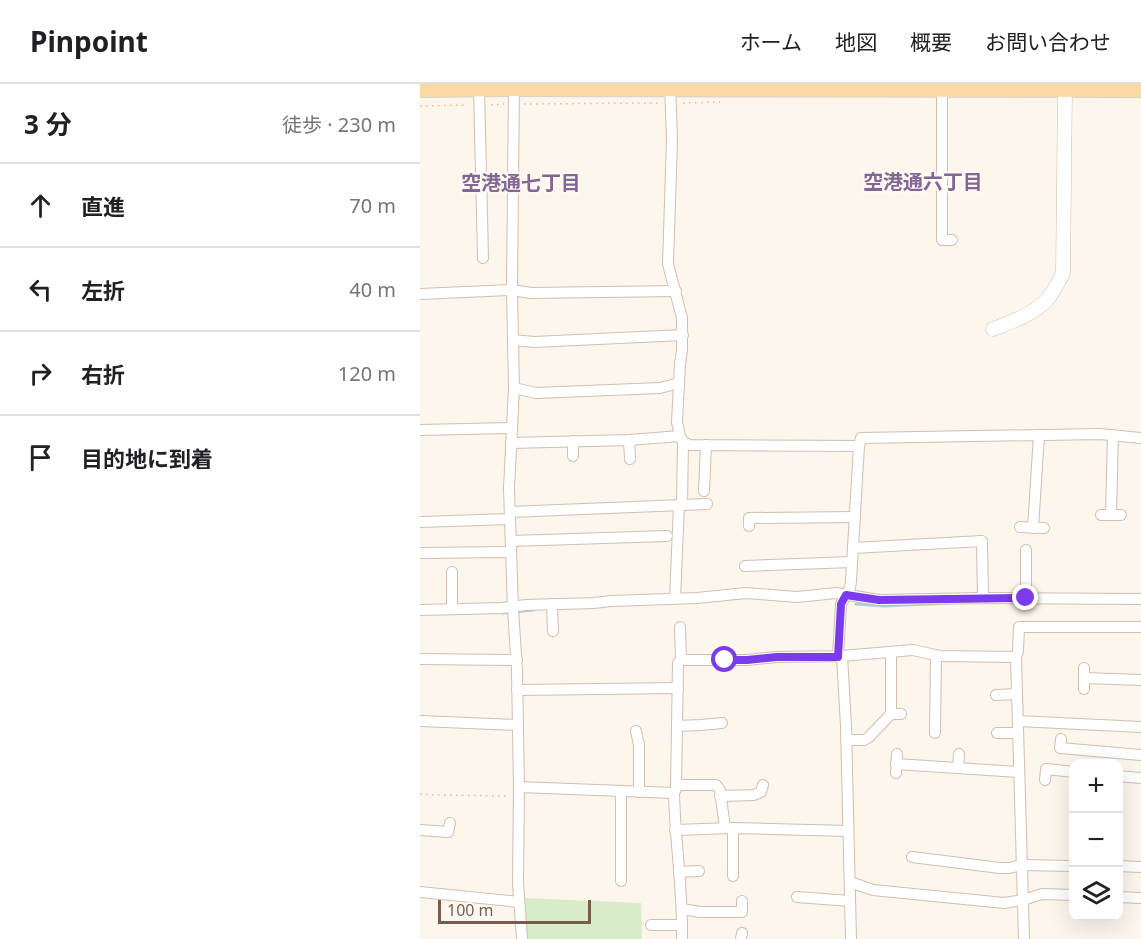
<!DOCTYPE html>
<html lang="ja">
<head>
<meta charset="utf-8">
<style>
  body { margin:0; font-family:"Noto Sans","Noto Sans JP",sans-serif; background:#f2f2f2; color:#202124 }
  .controls { position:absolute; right:18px; bottom:18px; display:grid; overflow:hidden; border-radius:12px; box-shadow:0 6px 24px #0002 }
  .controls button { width:54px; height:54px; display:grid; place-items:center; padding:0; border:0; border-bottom:2px solid #e0e0e0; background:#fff; color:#202124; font:30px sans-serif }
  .scale { position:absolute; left:18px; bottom:15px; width:153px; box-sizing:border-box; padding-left:6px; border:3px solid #7a5c4d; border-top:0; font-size:16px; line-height:21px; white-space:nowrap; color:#7a5c4d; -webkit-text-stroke:4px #fffaf3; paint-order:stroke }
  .stop { position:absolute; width:18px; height:18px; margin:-14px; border:4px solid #7c3aed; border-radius:50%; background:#fff }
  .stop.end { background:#7c3aed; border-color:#fff; box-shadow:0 2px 6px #0008 }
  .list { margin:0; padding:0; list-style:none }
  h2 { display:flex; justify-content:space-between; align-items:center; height:78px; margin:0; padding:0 24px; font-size:26px }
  h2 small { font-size:20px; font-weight:400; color:#757577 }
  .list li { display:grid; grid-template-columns:39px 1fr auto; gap:18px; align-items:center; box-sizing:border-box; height:84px; padding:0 24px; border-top:2px solid #e0e0e0 }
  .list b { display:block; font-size:22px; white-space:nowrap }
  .list em { font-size:20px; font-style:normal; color:#757577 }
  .icon { flex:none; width:33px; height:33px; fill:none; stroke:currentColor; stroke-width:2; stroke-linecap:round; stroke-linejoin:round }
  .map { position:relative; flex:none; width:721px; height:855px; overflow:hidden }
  header { display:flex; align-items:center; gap:36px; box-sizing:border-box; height:84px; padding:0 30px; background:#fff; border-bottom:2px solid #e0e0e0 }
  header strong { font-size:28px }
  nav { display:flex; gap:33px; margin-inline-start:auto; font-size:21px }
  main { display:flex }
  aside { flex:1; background:#fff }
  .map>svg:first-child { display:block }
  .green { fill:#d8ecc9 }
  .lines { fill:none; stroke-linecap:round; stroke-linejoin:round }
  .stream { stroke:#a5d3da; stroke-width:3 }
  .minor-casing { stroke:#d1beb0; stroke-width:12 }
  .tertiary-casing { stroke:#d1beb0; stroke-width:15 }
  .primary-casing { stroke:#dad1cd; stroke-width:20 }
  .path { stroke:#d9b8a5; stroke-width:1.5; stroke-dasharray:1.5 4.5; stroke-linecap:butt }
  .minor { stroke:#fff; stroke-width:10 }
  .tertiary { stroke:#fff; stroke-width:14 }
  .primary { stroke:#fbd9a5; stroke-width:18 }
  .route { stroke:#7c3aed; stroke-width:8 }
  .labels { text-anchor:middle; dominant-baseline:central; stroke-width:4.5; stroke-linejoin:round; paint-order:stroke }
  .neighbourhood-label { font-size:20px; font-weight:bold; fill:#846695; stroke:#fffaf3 }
</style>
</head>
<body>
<header>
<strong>Pinpoint</strong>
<nav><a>ホーム</a><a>地図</a><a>概要</a><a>お問い合わせ</a></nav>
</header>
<main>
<aside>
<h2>3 分<small>徒歩 · 230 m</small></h2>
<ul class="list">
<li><svg class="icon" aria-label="ahead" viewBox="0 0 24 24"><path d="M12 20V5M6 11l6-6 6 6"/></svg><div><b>直進</b></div><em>70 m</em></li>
<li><svg class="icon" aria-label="left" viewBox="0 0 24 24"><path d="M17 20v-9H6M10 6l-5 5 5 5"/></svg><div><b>左折</b></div><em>40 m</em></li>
<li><svg class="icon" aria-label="right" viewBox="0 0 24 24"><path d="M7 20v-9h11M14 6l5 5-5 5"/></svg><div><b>右折</b></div><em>120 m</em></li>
<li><svg class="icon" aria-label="arrive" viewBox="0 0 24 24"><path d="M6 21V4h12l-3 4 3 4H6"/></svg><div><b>目的地に到着</b></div></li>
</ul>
</aside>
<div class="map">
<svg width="721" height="855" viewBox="0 0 721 855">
  <rect width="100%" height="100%" fill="#fdf6ec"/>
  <polygon class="green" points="102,814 221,819 222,855 108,855 104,852"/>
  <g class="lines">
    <g class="stream">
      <polyline points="436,520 464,522 530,519"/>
      <polyline points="83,529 113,526"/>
    </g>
    <g class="minor-casing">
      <g id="minor">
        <polyline points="94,0 92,206 94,304 89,404 93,525 97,587 99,703 98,799 102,855"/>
        <polyline points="250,0 252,56 248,180 262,234 262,266 260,280 257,338 260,352 263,358 270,361 439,362"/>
        <polyline points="59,4 63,174"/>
        <polyline points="522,4 522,156 532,156"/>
        <polyline points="0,210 92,206 111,209 256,207"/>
        <polyline points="93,256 114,258 263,251"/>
        <polyline points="94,304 116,309 240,304 259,299"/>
        <polyline points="0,346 91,344"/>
        <polyline points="209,356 210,375"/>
        <polyline points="91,359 209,356 260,352"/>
        <polyline points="153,372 153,357"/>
        <polyline points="284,407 286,361"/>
        <polyline points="262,421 263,358"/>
        <polyline points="90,428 287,420"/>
        <polyline points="681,431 701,431"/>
        <polyline points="691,431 693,351"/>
        <polyline points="0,438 90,435"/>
        <polyline points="329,442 329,434 435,433"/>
        <polyline points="600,443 624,444"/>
        <polyline points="613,444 619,351"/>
        <polyline points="91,457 247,452"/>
        <polyline points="433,464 562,457 563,514"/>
        <polyline points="0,469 91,468"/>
        <polyline points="325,482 432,478"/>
        <polyline points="32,488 32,525"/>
        <polyline points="606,514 606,466"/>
        <polyline points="255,515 259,421"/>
        <polyline points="132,520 133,547"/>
        <polyline points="0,526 82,524 106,521 174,519 191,517 277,514 326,509 377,513 416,509 459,516 560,514 721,515"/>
        <polyline points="260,543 261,576"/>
        <polyline points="471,568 471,630 481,630"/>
        <polyline points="422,572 426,642 431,855"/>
        <polyline points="418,573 421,520 430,504 431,497 439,362 441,354 680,350 721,354"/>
        <polyline points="596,573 598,567 599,543 721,543"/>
        <polyline points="0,575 97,576"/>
        <polyline points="664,584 664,605"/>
        <polyline points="664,594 721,596"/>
        <polyline points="97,606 258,604"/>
        <polyline points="576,611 597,610"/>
        <polyline points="0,637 98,641"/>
        <polyline points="598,637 721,643"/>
        <polyline points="257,642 281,641 302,639"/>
        <polyline points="216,647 219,661 219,708"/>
        <polyline points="515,649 516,571"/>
        <polyline points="577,649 598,649"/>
        <polyline points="641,655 640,664 721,671"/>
        <polyline points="426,656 444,656 448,654 471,630"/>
        <polyline points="476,680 599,688"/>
        <polyline points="538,684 539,670"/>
        <polyline points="476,689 477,670"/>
        <polyline points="698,692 721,694"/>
        <polyline points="625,696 626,685 654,688"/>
        <polyline points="256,701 296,701 300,706 305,744"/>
        <polyline points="99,703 254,709"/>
        <polyline points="201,707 201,797"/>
        <polyline points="300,712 334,711 341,708 343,701"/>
        <polyline points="0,746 28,748 30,739"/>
        <polyline points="255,746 313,744 428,747"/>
        <polyline points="492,773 580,784 589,784 602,781 654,782"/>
        <polyline points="698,782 721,783"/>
        <polyline points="259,788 279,787"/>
        <polyline points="313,792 313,744"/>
        <polyline points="430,798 453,806 584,819 603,816 622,810 654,811"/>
        <polyline points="0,808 99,818"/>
        <polyline points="377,813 430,817"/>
        <polyline points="698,813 721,814"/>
        <polyline points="262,825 280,828 322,828 322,817"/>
        <polyline points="231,841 262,841"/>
        <path d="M 262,855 C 263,806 255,758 254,709 L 256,705 L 258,579 L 261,576 L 327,576 L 357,573 L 422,572 L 493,566 L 520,572 L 596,573 L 604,855"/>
        <polyline points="321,855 322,849"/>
      </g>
    </g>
    <g class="tertiary-casing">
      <path id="tertiary" d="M 573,245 C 591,238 611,231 625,218 C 633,210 638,199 643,189 L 645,4"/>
    </g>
    <g class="primary-casing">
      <polyline id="primary" points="0,4 94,3 721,4"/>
    </g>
    <g class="path">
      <polyline points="263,19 300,18"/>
      <polyline points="104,20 240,19"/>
      <polyline points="71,21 84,20"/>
      <polyline points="0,22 48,21"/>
      <polyline points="0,710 16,711 89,712"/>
    </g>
    <use href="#minor" class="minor"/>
    <use href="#tertiary" class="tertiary"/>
    <use href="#primary" class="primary"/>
  </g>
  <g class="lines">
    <polyline class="route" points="305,576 327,576 357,573 418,573 421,520 426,511 459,516 606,514"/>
  </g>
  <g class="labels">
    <g class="neighbourhood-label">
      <text x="503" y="97">空港通六丁目</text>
      <text x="101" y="98">空港通七丁目</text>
    </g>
  </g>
</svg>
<div class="controls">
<button>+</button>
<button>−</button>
<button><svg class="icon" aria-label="layers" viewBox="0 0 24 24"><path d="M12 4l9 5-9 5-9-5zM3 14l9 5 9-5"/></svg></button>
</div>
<div class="scale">100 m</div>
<div class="stop" style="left:305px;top:576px"></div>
<div class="stop end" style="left:606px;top:514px"></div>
</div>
</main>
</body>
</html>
